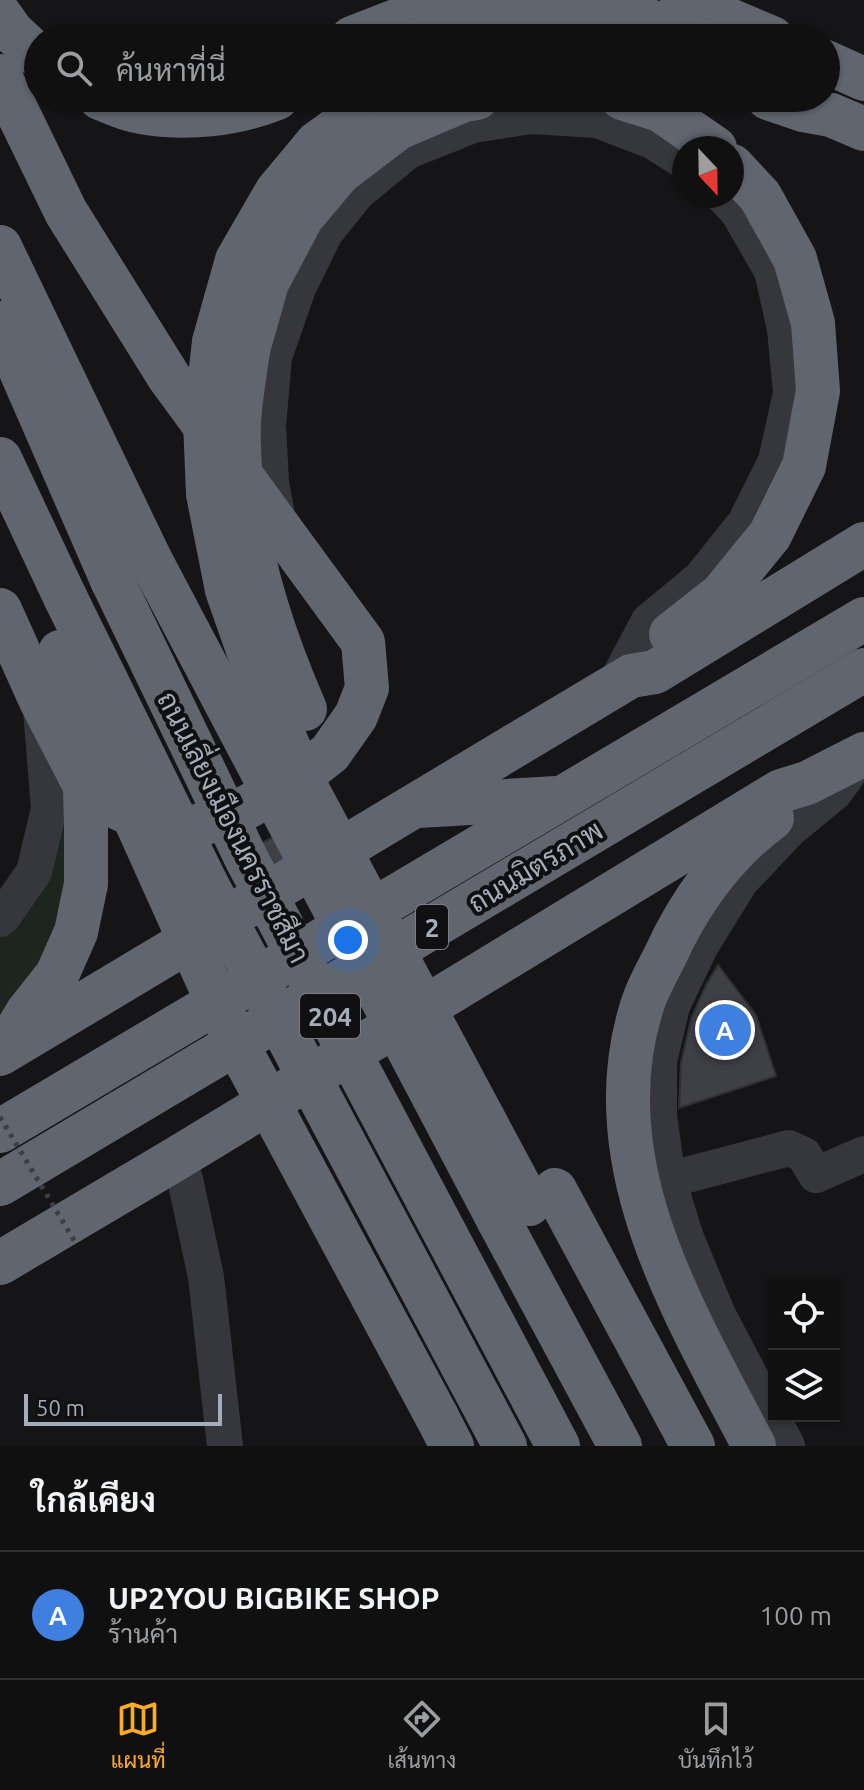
<!DOCTYPE html>
<html lang="th">
<head>
<meta charset="utf-8">
<style>
  body { margin:0; font-family:Ubuntu,Sarabun,sans-serif; background:#1e1e1f; color:#f1f3f6 }
  .controls { position:absolute; right:24px; bottom:24px; display:grid; overflow:hidden; border-radius:0px; box-shadow:0 2px 6px #0004 }
  .controls button { width:72px; height:72px; display:grid; place-items:center; padding:0; border:0; border-bottom:2px solid #303031; background:#101011; color:#f1f3f6; font:40px sans-serif }
  .compass { position:absolute; left:672px; top:136px; width:72px; height:72px; border-radius:50%; background:#101011; box-shadow:0 2px 6px #0004; rotate:158deg }
  .scale { position:absolute; left:24px; bottom:20px; width:198px; box-sizing:border-box; padding-left:8px; border:4px solid #a6acb9; border-top:0; font-size:22px; line-height:28px; white-space:nowrap; color:#a6acb9; -webkit-text-stroke:6px #101012; paint-order:stroke }
  .you { position:absolute; left:348px; top:940px; width:28px; height:28px; margin:-20px; border:6px solid #fff; border-radius:50%; background:#1a73e8; box-shadow:0 0 0 12px #1a73e833 }
  .badge { display:grid; place-items:center; width:52px; height:52px; border-radius:50%; background:#ffac25; color:#fff; font-size:26px; font-weight:700 }
  .pin { position:absolute; translate:-50% -50%; border:4px solid #fff; box-shadow:0 2px 8px #0006 }
  .list { margin:0; padding:0; list-style:none }
  h2 { display:flex; justify-content:space-between; align-items:center; height:104px; margin:0; padding:0 32px; font-size:34px }
  h2 small { font-size:26px; font-weight:400; color:#9c9d9f }
  .list li { display:grid; grid-template-columns:52px 1fr auto; gap:24px; align-items:center; box-sizing:border-box; height:128px; padding:0 32px; border-top:2px solid #303031 }
  .list b { display:block; font-size:30px; white-space:nowrap }
  .list p { margin:0; font-size:26px; white-space:nowrap; color:#9c9d9f }
  .list em { font-size:26px; font-style:normal; color:#9c9d9f }
  .icon { flex:none; width:44px; height:44px; fill:none; stroke:currentColor; stroke-width:2; stroke-linecap:round; stroke-linejoin:round }
  .map { position:relative; flex:none; width:864px; height:1446px; overflow:hidden }
  .search { position:absolute; background:#101011; box-shadow:0 2px 6px #0004; left:24px; right:24px; top:24px; height:88px; display:flex; align-items:center; gap:20px; box-sizing:border-box; padding:0 28px; border-radius:44px; color:#9c9d9f; font-size:30px }
  .sheet { height:232px; background:#101011 }
  nav { display:flex; justify-content:space-around; align-items:center; box-sizing:border-box; height:112px; border-top:2px solid #303031; background:#101011; font-size:22px; color:#9c9d9f }
  nav a { display:grid; justify-items:center; gap:4px }
  nav .on { color:#ffac25 }
  .map>svg:first-child { display:block }
  .green { fill:#1d261e }
  .building { fill:#3f4045; stroke:#2f2f34; stroke-width:2 }
  .lines { fill:none; stroke-linecap:round; stroke-linejoin:round }
  .minor { stroke:#36373d; stroke-width:36 }
  .highway { stroke:#61656e; stroke-width:44 }
  .path-bridge { stroke:#3c3e44; stroke-width:5; stroke-dasharray:4 6; stroke-linecap:butt }
  .highway-bridge { stroke:#61656e; stroke-width:44 }
  .labels { text-anchor:middle; dominant-baseline:central; stroke-width:8; stroke-linejoin:round; paint-order:stroke }
  .shield { fill:#101012; stroke:#797d87; stroke-width:2 }
  .shield-label { font-size:26px; font-weight:bold; fill:#a6acb9 }
  .street-label { font-size:28px; fill:#a6acb9; stroke:#101012 }
</style>
</head>
<body>
<div class="map">
<svg width="864" height="1446" viewBox="0 0 864 1446">
  <rect width="100%" height="100%" fill="#151517"/>
  <polygon class="green" points="67,813 73,852 59,929 22,997 0,1014 0,936"/>
  <g class="building">
    <polygon points="281,833 292,855 265,870 254,847"/>
    <polygon points="718,965 756,1015 776,1076 679,1108 681,1063 691,1019 706,985"/>
  </g>
  <g class="lines">
    <g class="minor">
      <polyline points="279,527 271,482 268,426 274,357 298,288 325,233 358,192 408,151 473,125 531,116 597,120 652,141 684,161"/>
      <polyline points="615,685 649,621 701,578 745,523 776,461 791,393 785,329 772,271 738,212 723,196"/>
      <polyline points="0,919 4,915 34,872 49,809 41,710"/>
      <polyline points="174,1160 185,1179 206,1277 225,1446"/>
      <polyline points="668,1180 789,1148 804,1155 816,1175 864,1154"/>
      <polyline points="787,1446 718,1315 686,1238 668,1180 659,1116 659,1061 672,1006 700,947 740,882 790,829 835,792 860,757"/>
    </g>
    <g class="highway">
      <polyline points="682,0 772,38"/>
      <polyline points="0,15 12,32 38,56"/>
      <polyline points="352,38 450,0"/>
      <path d="M 423,38 C 489,11 578,0 647,20 C 662,25 678,32 693,38"/>
      <polyline points="826,62 864,79"/>
      <polyline points="0,76 66,212 169,377 363,642 367,688 356,716 330,753 290,784 245,808 195,827 159,827 108,803 85,786"/>
      <path d="M 100,98 C 113,103 127,110 141,112 C 186,120 235,115 277,98"/>
      <polyline points="622,98 660,110 715,148"/>
      <polyline points="768,98 803,110 831,115 864,129"/>
      <polyline points="0,247 150,559"/>
      <polyline points="0,323 112,580"/>
      <polyline points="214,342 237,260 277,191 317,143 379,98"/>
      <polyline points="248,350 267,283 302,217 339,173 398,128 464,100 477,98"/>
      <polyline points="0,459 66,599"/>
      <polyline points="0,610 41,701 85,786 86,825 86,884 76,932 57,975 27,1013 11,1039"/>
      <polyline points="671,634 722,594 770,535 804,466 818,391 813,323 795,259 760,196 732,166"/>
      <polyline points="418,806 557,798"/>
      <polyline points="0,1054 631,676 655,672 864,544"/>
      <polyline points="0,1131 864,619"/>
      <polyline points="0,1184 864,670"/>
      <polyline points="555,1190 693,1446"/>
      <polyline points="499,1221 620,1446"/>
      <polyline points="0,1263 174,1160 781,791 807,783 864,754"/>
      <polyline points="437,1417 452,1446"/>
      <path d="M 754,1446 C 684,1311 592,1163 642,1006 C 647,989 657,972 665,956 C 689,903 725,853 772,818"/>
    </g>
    <polyline class="path-bridge" points="0,1117 75,1242"/>
    <g class="highway-bridge">
      <polyline points="214,342 205,421 208,494 227,590 255,670 308,791 529,1204"/>
      <path d="M 248,350 C 245,374 240,399 239,423 C 236,522 266,620 305,709"/>
      <polyline points="150,559 499,1221"/>
      <polyline points="112,580 247,860 558,1446"/>
      <polyline points="66,599 205,881 505,1446"/>
      <polyline points="60,652 233,1037 437,1417"/>
    </g>
  </g>
  <g class="labels">
    <g class="shield">
      <rect x="416" y="905" width="32" height="44" rx="6"/>
      <rect x="300" y="994" width="60" height="44" rx="6"/>
    </g>
    <g class="shield-label">
      <text x="432" y="927">2</text>
      <text x="330" y="1016">204</text>
    </g>
    <g class="street-label">
      <text transform="translate(234 827) rotate(63)">ถนนเลี่ยงเมืองนครราชสีมา</text>
      <text transform="translate(535 866) rotate(-31)">ถนนมิตรภาพ</text>
    </g>
  </g>
</svg>
<div class="controls">
<button><svg class="icon" aria-label="locate" viewBox="0 0 24 24"><circle cx="12" cy="12" r="6"/><path d="M12 2v4M12 18v4M2 12h4M18 12h4"/></svg></button>
<button><svg class="icon" aria-label="layers" viewBox="0 0 24 24"><path d="M12 4l9 5-9 5-9-5zM3 14l9 5 9-5"/></svg></button>
</div>
<svg class="compass" viewBox="-18 -18 36 36"><path d="M0-13l5 13h-10z" fill="#e53935"/><path d="M0 13l5-13h-10z" fill="#9c9d9f"/></svg>
<div class="scale">50 m</div>
<div class="you"></div>
<div class="pin badge" style="left:725px;top:1030px;background:#3f7fe0">A</div>
<div class="search"><svg class="icon" aria-label="search" viewBox="0 0 24 24"><circle cx="10" cy="10" r="6"/><path d="M15 15l6 6"/></svg>ค้นหาที่นี่</div>
</div>
<section class="sheet">
<h2>ใกล้เคียง<small></small></h2>
<ul class="list">
<li><span class="badge" style="background:#3f7fe0">A</span><div><b>UP2YOU BIGBIKE SHOP</b><p>ร้านค้า</p></div><em>100 m</em></li>
</ul>
</section>
<nav>
<a class="on"><svg class="icon" aria-label="map" viewBox="0 0 24 24"><path d="M3 6l6-2 6 2 6-2v14l-6 2-6-2-6 2zM9 4v14M15 6v14"/></svg>แผนที่</a>
<a><svg class="icon" aria-label="directions" viewBox="0 0 24 24"><path d="M12 3l9 9-9 9-9-9zM9 14v-3h6M13 9l2 2-2 2"/></svg>เส้นทาง</a>
<a><svg class="icon" aria-label="saved" viewBox="0 0 24 24"><path d="M7 4h10v16l-5-4-5 4z"/></svg>บันทึกไว้</a>
</nav>
</body>
</html>
